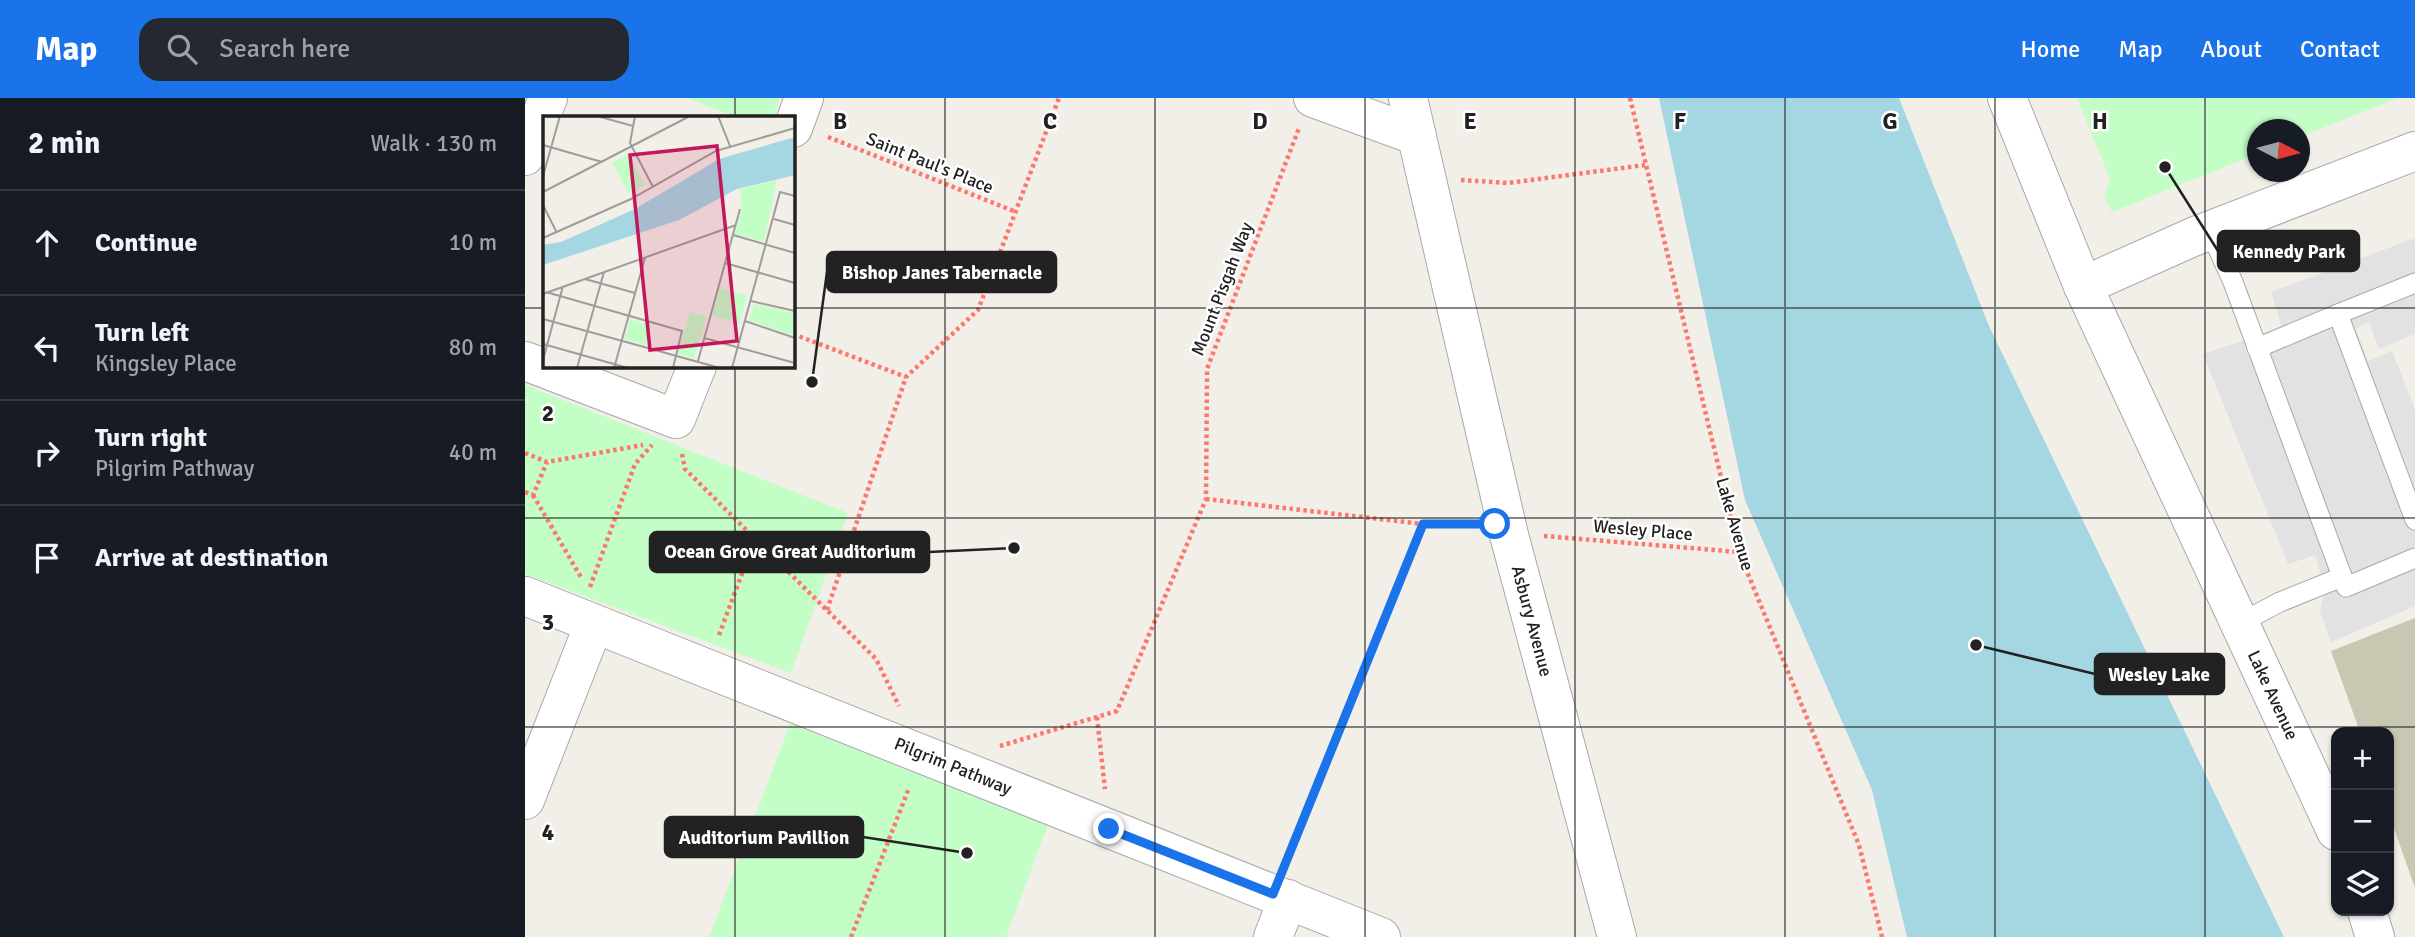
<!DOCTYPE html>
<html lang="en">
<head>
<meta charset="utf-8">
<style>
  body { margin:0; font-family:Signika,sans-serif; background:#242831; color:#f1f3f6 }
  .controls { position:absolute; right:21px; bottom:21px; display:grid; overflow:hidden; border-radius:14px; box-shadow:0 2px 5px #0004 }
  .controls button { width:63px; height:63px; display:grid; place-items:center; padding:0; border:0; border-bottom:2px solid #363941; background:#171b24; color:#f1f3f6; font:35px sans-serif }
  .compass { position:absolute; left:1722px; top:21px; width:63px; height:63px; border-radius:50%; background:#171b24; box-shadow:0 2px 5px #0004; rotate:96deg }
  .stop { position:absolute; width:21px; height:21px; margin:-16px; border:5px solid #1a73e8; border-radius:50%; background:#fff }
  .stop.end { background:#1a73e8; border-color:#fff; box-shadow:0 2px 7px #0008 }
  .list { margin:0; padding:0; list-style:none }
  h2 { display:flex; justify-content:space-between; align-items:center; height:91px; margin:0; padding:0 28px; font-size:30px }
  h2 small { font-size:23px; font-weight:400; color:#9ea1a6 }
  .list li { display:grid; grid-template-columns:46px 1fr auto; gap:21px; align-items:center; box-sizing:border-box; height:105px; padding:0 28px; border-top:2px solid #363941 }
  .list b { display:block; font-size:26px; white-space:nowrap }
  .list p { margin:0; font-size:23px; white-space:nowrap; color:#9ea1a6 }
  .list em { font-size:23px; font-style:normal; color:#9ea1a6 }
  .icon { flex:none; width:38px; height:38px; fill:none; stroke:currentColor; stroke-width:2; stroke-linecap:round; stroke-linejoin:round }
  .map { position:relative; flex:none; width:1890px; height:839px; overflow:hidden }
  header { display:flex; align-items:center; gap:42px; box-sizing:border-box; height:98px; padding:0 35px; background:#1a73e8; color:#fff }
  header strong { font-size:33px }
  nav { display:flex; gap:38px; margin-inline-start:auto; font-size:24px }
  .search { width:490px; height:63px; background:#242831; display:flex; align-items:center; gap:18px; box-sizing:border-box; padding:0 24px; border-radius:21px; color:#9ea1a6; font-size:26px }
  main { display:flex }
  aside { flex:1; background:#171b24 }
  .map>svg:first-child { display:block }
  .construction { fill:#c8c7b2 }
  .park { fill:#c3fec6 }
  .parking { fill:#e2e2e2 }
  .water { fill:#a5d7e3 }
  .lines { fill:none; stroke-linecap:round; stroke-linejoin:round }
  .service-casing { stroke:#a9a9a9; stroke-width:21 }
  .minor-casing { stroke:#a9a9a9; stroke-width:40 }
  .path { stroke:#ff766c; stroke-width:4.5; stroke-dasharray:3.5 3.5; stroke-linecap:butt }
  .service { stroke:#fff; stroke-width:19 }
  .minor { stroke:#fff; stroke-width:38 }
  .route { stroke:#1a73e8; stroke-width:9 }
  .grid { fill:none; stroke:#222; stroke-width:2; stroke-opacity:0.55 }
  .labels { text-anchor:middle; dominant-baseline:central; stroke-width:5; stroke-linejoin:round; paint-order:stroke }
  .street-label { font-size:18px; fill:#222; stroke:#fff }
  .inset-road { fill:none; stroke:#9f9d99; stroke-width:2 }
  .view { fill:#c2185b; fill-opacity:0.15; stroke:#c2185b; stroke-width:3.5 }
  .inset-edge { fill:none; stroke:#222; stroke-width:3.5 }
  .grid-label { font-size:23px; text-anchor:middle; font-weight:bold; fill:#222; stroke:#fff; stroke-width:5; stroke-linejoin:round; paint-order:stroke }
  .leader { fill:none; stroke:#222; stroke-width:2.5 }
  .callout-dot { fill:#222; stroke:#fff; stroke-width:2.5 }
  .callout { fill:#222; stroke:#222; stroke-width:2.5 }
  .callout-label { font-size:19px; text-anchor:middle; font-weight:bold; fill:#fff }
</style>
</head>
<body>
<header>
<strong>Map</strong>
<div class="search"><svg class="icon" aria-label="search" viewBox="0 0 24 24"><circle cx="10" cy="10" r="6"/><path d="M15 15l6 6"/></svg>Search here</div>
<nav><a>Home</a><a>Map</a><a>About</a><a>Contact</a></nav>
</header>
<main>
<aside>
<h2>2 min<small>Walk · 130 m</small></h2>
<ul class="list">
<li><svg class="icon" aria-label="ahead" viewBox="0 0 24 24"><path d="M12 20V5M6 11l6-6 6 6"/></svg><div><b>Continue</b></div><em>10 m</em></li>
<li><svg class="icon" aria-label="left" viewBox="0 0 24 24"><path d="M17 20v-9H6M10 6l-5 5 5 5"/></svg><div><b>Turn left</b><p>Kingsley Place</p></div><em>80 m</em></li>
<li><svg class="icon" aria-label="right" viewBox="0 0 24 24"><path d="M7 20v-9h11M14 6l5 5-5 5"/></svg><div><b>Turn right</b><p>Pilgrim Pathway</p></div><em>40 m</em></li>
<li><svg class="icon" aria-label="arrive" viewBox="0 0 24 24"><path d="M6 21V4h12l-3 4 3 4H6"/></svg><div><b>Arrive at destination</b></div></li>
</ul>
</aside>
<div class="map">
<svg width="1890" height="839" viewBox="0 0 1890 839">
  <rect width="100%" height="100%" fill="#f2efe8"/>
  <polygon class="construction" points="1890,520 1890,790 1864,716 1864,634 1835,634 1806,553"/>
  <g class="park">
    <polygon points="162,0 255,0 248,19 210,19"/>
    <polygon points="1552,0 1873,0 1775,39 1774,32 1732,32 1732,56 1587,114 1579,98 1585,81"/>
    <polygon points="0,287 323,415 266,575 0,476"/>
    <polygon points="265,626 524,724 481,839 184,839"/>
  </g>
  <polygon class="parking" points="1890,140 1890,236 1854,251 1844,224 1831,231 1843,263 1867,253 1890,311 1890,508 1806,544 1795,514 1800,492 1790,457 1763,466 1678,256 1757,230 1746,194"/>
  <polygon class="water" points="1134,0 1374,0 1464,228 1759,839 1382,839 1347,692 1220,402"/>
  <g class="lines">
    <g class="service-casing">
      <g id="service">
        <polyline points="1685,133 1708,184 1821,489 1890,460"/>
        <polyline points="1813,216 1890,185"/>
        <polyline points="1732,250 1813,216 1890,422"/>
        <polyline points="1715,525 1755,504 1817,479"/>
      </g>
    </g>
    <g class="minor-casing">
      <g id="minor">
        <polyline points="788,0 892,38"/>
        <polyline points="883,0 984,437 1092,839"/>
        <polyline points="1482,0 1558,188 1811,733"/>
        <polyline points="268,30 279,0"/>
        <polyline points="0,58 23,0"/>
        <polyline points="1558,188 1668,139 1890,53"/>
        <polyline points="0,263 151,321 172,268"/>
        <polyline points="0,498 856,839"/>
        <polyline points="0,702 69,526"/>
        <polyline points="1842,813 1850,839"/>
        <polyline points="748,839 763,801"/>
      </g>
    </g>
    <g class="path">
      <polyline points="1105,0 1214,454 1334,747 1357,839"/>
      <polyline points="303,39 491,114"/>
      <polyline points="936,82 983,85 1120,67"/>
      <polyline points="268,236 381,279"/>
      <polyline points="0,355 22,364 118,347"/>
      <polyline points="157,356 160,371 351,561 374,608"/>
      <polyline points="0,394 8,397 22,364"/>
      <polyline points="8,397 57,481"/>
      <polyline points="681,401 898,426 945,426"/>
      <polyline points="1019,438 1214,454"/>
      <polyline points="65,489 110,366 127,347"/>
      <polyline points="302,512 381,279 453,212 534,0"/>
      <polyline points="194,537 230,441"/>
      <polyline points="572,619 580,691"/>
      <polyline points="475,648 592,613 681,401 682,271 774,30"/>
      <polyline points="762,763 898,426"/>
      <polyline points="326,839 384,690"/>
    </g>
    <use href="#service" class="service"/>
    <use href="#minor" class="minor"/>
  </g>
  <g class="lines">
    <polyline class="route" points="584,731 748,796 898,426 970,426"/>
  </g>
  <path class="grid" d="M 210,0 L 210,19M 420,0 L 420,839M 630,0 L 630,839M 840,0 L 840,839M 1050,0 L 1050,839M 1260,0 L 1260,839M 1470,0 L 1470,839M 1680,0 L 1680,839M 0,210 L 19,210M 268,210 L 1890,210M 210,268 L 210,839M 0,420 L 1890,420M 0,629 L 1890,629"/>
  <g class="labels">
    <g class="street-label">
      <text transform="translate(405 65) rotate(22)">Saint Paul's Place</text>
      <text transform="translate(697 191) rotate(-69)">Mount Pisgah Way</text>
      <text transform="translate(1210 426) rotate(74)">Lake Avenue</text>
      <text transform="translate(1118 432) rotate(5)">Wesley Place</text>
      <text transform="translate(1007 523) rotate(75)">Asbury Avenue</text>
      <text transform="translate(1748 597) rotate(65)">Lake Avenue</text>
      <text transform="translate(428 668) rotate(22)">Pilgrim Pathway</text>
    </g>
  </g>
  <g transform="translate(18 18)">
    <rect width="252" height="252" fill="#f2efe8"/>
    <path d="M 86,38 L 102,69 L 85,77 L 69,47 ZM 234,64 L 221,126 L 192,118 L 199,92 L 197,73 ZM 177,172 L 204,180 L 197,207 L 169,200 ZM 211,188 L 252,197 L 252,220 L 206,204 ZM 147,196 L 164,201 L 151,242 L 135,238 ZM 87,203 L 108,209 L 103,229 L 82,223 Z" fill="#c3fec6"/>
    <path d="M 252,21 L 252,59 L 194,73 L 136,104 L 0,149 L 0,129 L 18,126 L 92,93 L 176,43 Z" fill="#a5d7e3"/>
    <path class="inset-road" d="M 54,0 L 90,10M 92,0 L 87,27 L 110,71M 175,0 L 187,30M 0,29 L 59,46M 0,60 L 17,0M 0,76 L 147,0M 0,89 L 14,117M 231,103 L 252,109M 190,119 L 252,137M 0,122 L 88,83 L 173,35 L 252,12M 182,147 L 252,167M 42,163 L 92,177M 3,176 L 139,215 L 130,252M 0,178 L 193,109M 208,185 L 252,195M 0,203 L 177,252M 202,205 L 252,222M 161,222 L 252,247M 0,228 L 85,252M 0,244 L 20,170M 155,245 L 197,93M 34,252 L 61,156M 71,252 L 102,142M 189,252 L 237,76 L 252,80"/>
    <path class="view" d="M 174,30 L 194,225 L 107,234 L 87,39 Z"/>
    <rect width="252" height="252" class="inset-edge"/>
  </g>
  <g class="grid-label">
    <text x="315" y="31">B</text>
    <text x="525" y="31">C</text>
    <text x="735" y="31">D</text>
    <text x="945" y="31">E</text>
    <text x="1155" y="31">F</text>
    <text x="1365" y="31">G</text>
    <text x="1575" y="31">H</text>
    <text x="23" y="323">2</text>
    <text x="23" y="532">3</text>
    <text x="23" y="742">4</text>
  </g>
  <path class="leader" d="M1640 69L1693 153M287 284L302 174M489 450L404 454M1451 547L1570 576M442 755L338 739"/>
  <g class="callout-dot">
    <circle cx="1640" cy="69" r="7"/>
    <circle cx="287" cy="284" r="7"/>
    <circle cx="489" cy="450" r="7"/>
    <circle cx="1451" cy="547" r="7"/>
    <circle cx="442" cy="755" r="7"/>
  </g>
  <g class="callout">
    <rect x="1693" y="133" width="141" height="40" rx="7"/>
    <rect x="302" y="154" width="229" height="40" rx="7"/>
    <rect x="125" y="434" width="279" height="40" rx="7"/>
    <rect x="1570" y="556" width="129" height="40" rx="7"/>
    <rect x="140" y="719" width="198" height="40" rx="7"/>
  </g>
  <g class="callout-label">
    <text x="1764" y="160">Kennedy Park</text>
    <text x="417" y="181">Bishop Janes Tabernacle</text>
    <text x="265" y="460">Ocean Grove Great Auditorium</text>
    <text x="1634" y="583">Wesley Lake</text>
    <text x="239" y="746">Auditorium Pavillion</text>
  </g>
</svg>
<div class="controls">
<button>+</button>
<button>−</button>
<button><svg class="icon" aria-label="layers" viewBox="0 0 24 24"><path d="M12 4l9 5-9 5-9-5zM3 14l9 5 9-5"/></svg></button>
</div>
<svg class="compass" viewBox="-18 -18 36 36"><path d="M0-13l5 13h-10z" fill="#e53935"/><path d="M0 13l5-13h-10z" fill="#9ea1a6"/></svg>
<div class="stop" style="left:970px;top:426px"></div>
<div class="stop end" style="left:584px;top:731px"></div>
</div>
</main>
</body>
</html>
